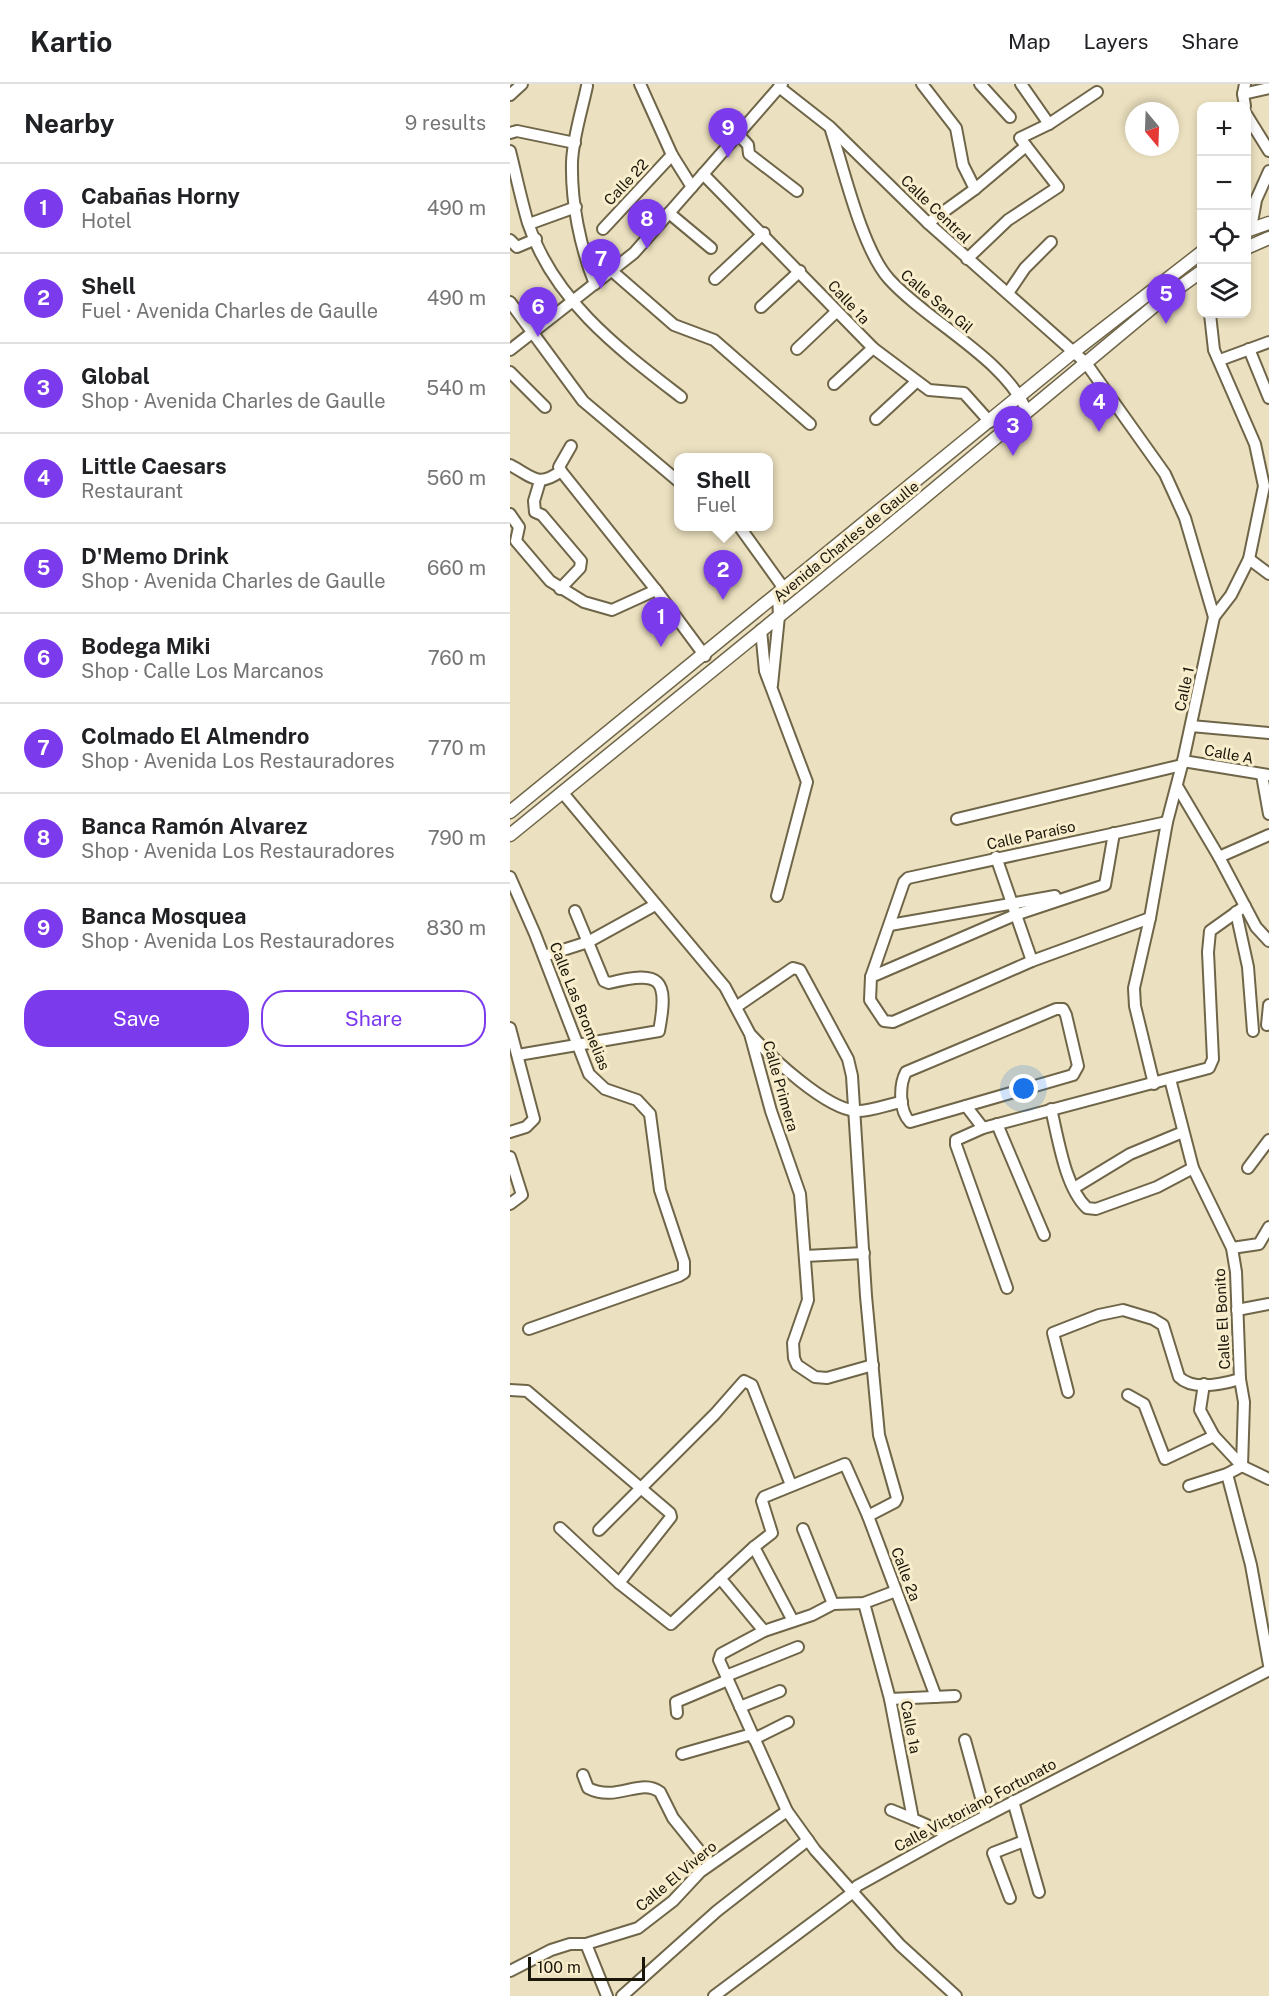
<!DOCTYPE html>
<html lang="en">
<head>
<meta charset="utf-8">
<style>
  body { margin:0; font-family:"Public Sans",sans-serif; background:#f2f2f2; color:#202124 }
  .controls { position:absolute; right:18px; top:18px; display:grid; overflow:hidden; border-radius:12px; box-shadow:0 3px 9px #0003 }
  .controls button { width:54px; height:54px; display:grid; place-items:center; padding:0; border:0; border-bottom:2px solid #e0e0e0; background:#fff; color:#202124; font:30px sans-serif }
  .compass { position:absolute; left:615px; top:18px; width:54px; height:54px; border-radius:50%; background:#fff; box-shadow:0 3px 9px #0003; rotate:161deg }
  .scale { position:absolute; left:18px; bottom:15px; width:117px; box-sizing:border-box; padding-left:6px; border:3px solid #1a160a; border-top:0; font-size:16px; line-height:21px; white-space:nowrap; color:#1a160a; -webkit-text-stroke:4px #f8edcc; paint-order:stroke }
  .you { position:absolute; left:514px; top:1005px; width:21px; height:21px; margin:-15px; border:4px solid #fff; border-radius:50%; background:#1a73e8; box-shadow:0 0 0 9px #1a73e833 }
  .badge { display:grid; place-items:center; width:39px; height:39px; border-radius:50%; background:#7c3aed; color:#fff; font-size:20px; font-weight:700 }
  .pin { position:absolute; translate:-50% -50px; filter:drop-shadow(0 2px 3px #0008) }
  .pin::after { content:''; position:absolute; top:32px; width:21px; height:18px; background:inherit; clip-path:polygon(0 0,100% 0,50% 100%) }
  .popup { position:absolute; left:164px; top:369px; width:99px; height:78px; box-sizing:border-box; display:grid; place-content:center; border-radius:12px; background:#fff; filter:drop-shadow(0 2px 4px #0005); font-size:20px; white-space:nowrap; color:#757577 }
  .popup b { font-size:22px; color:#202124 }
  .popup::after { content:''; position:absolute; left:50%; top:100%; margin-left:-12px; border:12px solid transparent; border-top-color:#fff }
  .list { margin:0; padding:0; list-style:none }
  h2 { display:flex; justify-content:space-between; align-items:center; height:78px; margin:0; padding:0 24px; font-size:26px }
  h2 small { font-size:20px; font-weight:400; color:#757577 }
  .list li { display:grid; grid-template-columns:39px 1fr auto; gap:18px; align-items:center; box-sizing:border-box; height:90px; padding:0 24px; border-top:2px solid #e0e0e0 }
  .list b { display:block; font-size:22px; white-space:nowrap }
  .list p { margin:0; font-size:20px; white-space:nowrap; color:#757577 }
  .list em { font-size:20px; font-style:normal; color:#757577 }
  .actions { display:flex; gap:12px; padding:18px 24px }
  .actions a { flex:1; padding:14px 0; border:2px solid #7c3aed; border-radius:24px; text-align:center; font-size:21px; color:#7c3aed }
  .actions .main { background:#7c3aed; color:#fff }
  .icon { flex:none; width:33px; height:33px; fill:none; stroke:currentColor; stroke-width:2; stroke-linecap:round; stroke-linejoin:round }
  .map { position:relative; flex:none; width:759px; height:1912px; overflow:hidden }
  header { display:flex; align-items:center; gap:36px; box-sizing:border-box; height:84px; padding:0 30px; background:#fff; border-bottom:2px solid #e0e0e0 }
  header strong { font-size:28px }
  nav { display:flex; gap:33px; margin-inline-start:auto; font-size:21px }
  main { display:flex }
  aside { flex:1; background:#fff }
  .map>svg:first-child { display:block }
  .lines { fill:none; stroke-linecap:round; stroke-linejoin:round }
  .minor-casing { stroke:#6f6548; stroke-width:14 }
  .major-casing { stroke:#6f6548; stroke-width:15 }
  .minor { stroke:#fff; stroke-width:10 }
  .major { stroke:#fff; stroke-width:12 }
  .labels { text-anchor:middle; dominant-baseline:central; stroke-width:6; stroke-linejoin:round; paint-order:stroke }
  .street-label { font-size:15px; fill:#1a160a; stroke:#f8edcc }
</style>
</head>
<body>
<header>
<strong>Kartio</strong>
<nav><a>Map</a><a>Layers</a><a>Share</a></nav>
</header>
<main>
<aside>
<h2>Nearby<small>9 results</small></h2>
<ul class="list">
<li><span class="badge">1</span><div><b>Cabañas Horny</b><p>Hotel</p></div><em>490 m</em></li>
<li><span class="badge">2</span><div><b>Shell</b><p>Fuel · Avenida Charles de Gaulle</p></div><em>490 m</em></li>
<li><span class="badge">3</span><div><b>Global</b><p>Shop · Avenida Charles de Gaulle</p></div><em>540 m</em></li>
<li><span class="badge">4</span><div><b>Little Caesars</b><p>Restaurant</p></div><em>560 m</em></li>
<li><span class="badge">5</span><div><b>D'Memo Drink</b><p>Shop · Avenida Charles de Gaulle</p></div><em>660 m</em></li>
<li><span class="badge">6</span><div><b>Bodega Miki</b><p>Shop · Calle Los Marcanos</p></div><em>760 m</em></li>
<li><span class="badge">7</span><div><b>Colmado El Almendro</b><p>Shop · Avenida Los Restauradores</p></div><em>770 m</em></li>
<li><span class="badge">8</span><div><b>Banca Ramón Alvarez</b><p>Shop · Avenida Los Restauradores</p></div><em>790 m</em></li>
<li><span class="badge">9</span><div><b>Banca Mosquea</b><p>Shop · Avenida Los Restauradores</p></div><em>830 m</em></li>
</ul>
<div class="actions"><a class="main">Save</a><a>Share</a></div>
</aside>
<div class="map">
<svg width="759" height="1912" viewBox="0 0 759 1912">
  <rect width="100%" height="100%" fill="#ebe0bf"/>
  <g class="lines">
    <g class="minor-casing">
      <g id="minor">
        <polyline points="130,0 162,71 182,103"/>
        <polyline points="412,0 446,44 453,81 465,105"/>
        <polyline points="470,0 500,33"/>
        <polyline points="511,0 539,40"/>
        <path d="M 77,2 C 72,26 63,53 62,78 C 61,118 70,163 85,200"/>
        <polyline points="269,3 320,43 418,139 576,279 655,390 675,434 704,533"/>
        <polyline points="733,10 759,4"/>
        <polyline points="0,11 12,0"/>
        <polyline points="735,22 733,10 735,0"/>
        <polyline points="736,30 759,67"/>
        <path d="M 321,46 C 334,86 352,165 379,195 C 418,238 497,276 517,328"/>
        <polyline points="0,49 7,47 65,59"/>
        <polyline points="228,50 238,61 239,70 287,107"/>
        <path d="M 0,67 C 6,91 11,115 18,139 C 44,217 109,265 171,313"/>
        <polyline points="193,90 363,264 419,306 454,309 480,338"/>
        <polyline points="159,129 201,164"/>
        <polyline points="418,139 465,105 516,62"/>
        <polyline points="19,140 66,123"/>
        <polyline points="741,144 746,116 759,87"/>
        <polyline points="93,145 162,71"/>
        <polyline points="0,156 7,163 26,155"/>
        <polyline points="457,175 498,136 548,103 510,54 539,40 587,8"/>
        <polyline points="102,187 164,241 204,256 300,340"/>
        <polyline points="205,195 254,149"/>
        <polyline points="498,209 515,184 541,158"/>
        <polyline points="0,218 73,317 168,397"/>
        <polyline points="251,223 290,187"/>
        <polyline points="287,265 326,228"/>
        <polyline points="739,265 759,314"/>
        <polyline points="0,266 124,169 272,0"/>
        <polyline points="710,276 759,258"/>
        <polyline points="0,288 35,323"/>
        <polyline points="324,300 363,264"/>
        <polyline points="366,335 406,298"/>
        <path d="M 0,381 C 23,393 28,404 51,387 L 146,506 L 195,572"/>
        <polyline points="51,387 49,383 61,362"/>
        <polyline points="30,397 24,417 25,428 32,431 71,477 70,484 50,505"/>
        <polyline points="0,430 9,443 6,457 40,497 74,518 102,526 146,506"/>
        <polyline points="229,442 275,506"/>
        <polyline points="739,475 759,490"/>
        <polyline points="251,546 255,587 297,698 267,812"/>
        <polyline points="262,601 269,532 268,512"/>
        <polyline points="681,642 759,649"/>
        <polyline points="673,677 759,691"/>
        <polyline points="752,691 759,730"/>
        <polyline points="667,702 709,773 746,843 759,857"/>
        <polyline points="52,708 215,903 240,950 261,1027 290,1110 298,1216 283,1259 284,1274 287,1281 305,1293 317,1294 363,1281"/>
        <polyline points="447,735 672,681"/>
        <polyline points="604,749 595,801 505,831 361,893 360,916 374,937 383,938 522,877 640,834"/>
        <polyline points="486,773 522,877"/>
        <polyline points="709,773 759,751"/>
        <polyline points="0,793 25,850 79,990 95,1005 127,1016 140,1030 150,1106 174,1178 174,1189 169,1192 19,1245"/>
        <polyline points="726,828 738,883 743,947"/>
        <polyline points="380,841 545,812"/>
        <polyline points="34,872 78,858 145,821"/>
        <polyline points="361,893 394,798 398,794 657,738"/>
        <polyline points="226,923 283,884 290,886 338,975 342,992 356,1212 369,1351 387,1414 385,1418 358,1432"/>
        <path d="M 546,925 L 553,925 L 556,931 L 568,982 L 563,991 L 407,1036 L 400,1038 C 389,1027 389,1001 396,988 Z"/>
        <polyline points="757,941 759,921"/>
        <polyline points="0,944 24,1035 16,1043 0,1048"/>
        <path d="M 242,952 C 263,975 315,1024 346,1027 C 360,1028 378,1020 392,1018"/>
        <path d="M 8,971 L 149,947 C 159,894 151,886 99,899 L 94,897 L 65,827"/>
        <polyline points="660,995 683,1084 722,1164 726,1188 730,1295 734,1318 732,1382"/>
        <polyline points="644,1000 625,922 624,904 640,834 657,738 673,677 704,533 721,511 739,475 754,402 745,360 704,266 700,230"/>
        <polyline points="456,1022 473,1044"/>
        <path d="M 541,1025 C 548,1053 555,1104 577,1124 L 586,1125 L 647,1103 L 683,1084"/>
        <polyline points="487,1040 534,1151"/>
        <polyline points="0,1073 12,1111 0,1120"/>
        <polyline points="738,1084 759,1056"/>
        <polyline points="564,1104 620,1070 673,1048"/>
        <polyline points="722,1164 749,1160 759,1143"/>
        <polyline points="295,1172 354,1169"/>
        <polyline points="497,1204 446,1061 446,1056 473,1044 699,984 703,975 698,868 700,847 735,822"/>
        <polyline points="727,1226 759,1220"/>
        <polyline points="694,1300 690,1326 704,1352 732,1382 759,1395"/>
        <polyline points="0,1306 17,1307 160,1429 161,1433 109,1499"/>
        <path d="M 558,1308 L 543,1249 L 589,1231 L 613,1226 L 643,1235 L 653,1241 L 669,1293 C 683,1307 713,1300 730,1295"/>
        <polyline points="618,1311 634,1320 655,1375 704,1352"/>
        <polyline points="717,1390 741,1481 759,1581"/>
        <polyline points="679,1402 717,1390 732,1382"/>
        <polyline points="50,1444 109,1499 161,1540 244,1463 262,1449 252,1417 254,1413 335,1380 358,1432 426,1613"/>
        <polyline points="293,1445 323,1520"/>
        <polyline points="89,1446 205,1330 234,1297 242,1301 281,1401"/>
        <polyline points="244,1463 283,1537"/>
        <polyline points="210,1494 254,1547"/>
        <polyline points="386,1507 354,1519 323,1520 302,1531 254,1547 211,1570 209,1576 277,1727 305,1766 390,1861 446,1912"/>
        <polyline points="354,1519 380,1615 403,1735 439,1751"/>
        <polyline points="216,1592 288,1563"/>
        <polyline points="380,1615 445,1612"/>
        <polyline points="230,1623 270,1607"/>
        <polyline points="167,1629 166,1618 218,1596"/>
        <polyline points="244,1655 278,1638"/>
        <polyline points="455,1656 476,1732"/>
        <polyline points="172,1670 242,1650"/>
        <path d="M 73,1691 L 78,1704 C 107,1719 130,1693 150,1708 L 163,1734 L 200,1780"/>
        <polyline points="503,1717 529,1808"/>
        <polyline points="381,1726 403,1735"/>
        <polyline points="500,1814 483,1769 514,1757"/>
        <polyline points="76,1860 97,1912"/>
        <polyline points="0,1887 41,1866 60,1860 76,1860 128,1844 163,1817 190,1788 277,1727"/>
        <polyline points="112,1912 207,1827 298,1756"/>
        <polyline points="204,1912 342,1809 347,1802 439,1751 759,1586"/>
      </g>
    </g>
    <g class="major-casing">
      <g id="major">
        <polyline points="736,147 759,139"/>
        <polyline points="736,164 759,154"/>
        <polyline points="0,728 562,269 692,168"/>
        <polyline points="0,751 375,446 649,218 692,187"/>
      </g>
    </g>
    <use href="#minor" class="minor"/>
    <use href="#major" class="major"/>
  </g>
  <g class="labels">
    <g class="street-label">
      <text transform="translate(116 98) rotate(-47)">Calle 22</text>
      <text transform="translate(426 125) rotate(44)">Calle Central</text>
      <text transform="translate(427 217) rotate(40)">Calle San Gil</text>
      <text transform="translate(339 218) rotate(47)">Calle 1a</text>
      <text transform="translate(336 457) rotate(-39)">Avenida Charles de Gaulle</text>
      <text transform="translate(674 605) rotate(-78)">Calle 1</text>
      <text transform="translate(719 670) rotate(10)">Calle A</text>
      <text transform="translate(521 751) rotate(-12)">Calle Paraíso</text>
      <text transform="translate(70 922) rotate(68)">Calle Las Bromelias</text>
      <text transform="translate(271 1002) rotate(74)">Calle Primera</text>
      <text transform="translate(712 1235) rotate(-93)">Calle El Bonito</text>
      <text transform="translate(396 1490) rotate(69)">Calle 2a</text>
      <text transform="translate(401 1643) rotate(79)">Calle 1a</text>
      <text transform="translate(465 1721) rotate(-28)">Calle Victoriano Fortunato</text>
      <text transform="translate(166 1792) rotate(-40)">Calle El Vivero</text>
    </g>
  </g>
</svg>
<div class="controls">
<button>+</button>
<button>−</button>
<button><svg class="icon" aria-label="locate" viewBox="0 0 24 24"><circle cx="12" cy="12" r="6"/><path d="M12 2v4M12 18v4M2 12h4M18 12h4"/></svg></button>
<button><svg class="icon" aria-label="layers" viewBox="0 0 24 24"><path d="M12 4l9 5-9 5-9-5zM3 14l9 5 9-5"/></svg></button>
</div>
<svg class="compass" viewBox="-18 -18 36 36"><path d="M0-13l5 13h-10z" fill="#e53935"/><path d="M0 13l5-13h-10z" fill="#757577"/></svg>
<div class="scale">100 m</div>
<div class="you"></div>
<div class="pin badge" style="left:151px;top:563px">1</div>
<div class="pin badge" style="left:213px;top:516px">2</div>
<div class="popup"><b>Shell</b>Fuel</div>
<div class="pin badge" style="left:503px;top:372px">3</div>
<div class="pin badge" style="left:589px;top:348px">4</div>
<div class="pin badge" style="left:656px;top:240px">5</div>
<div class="pin badge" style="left:28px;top:253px">6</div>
<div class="pin badge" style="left:91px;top:205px">7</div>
<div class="pin badge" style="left:137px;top:165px">8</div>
<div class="pin badge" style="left:218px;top:74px">9</div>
</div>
</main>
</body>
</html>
